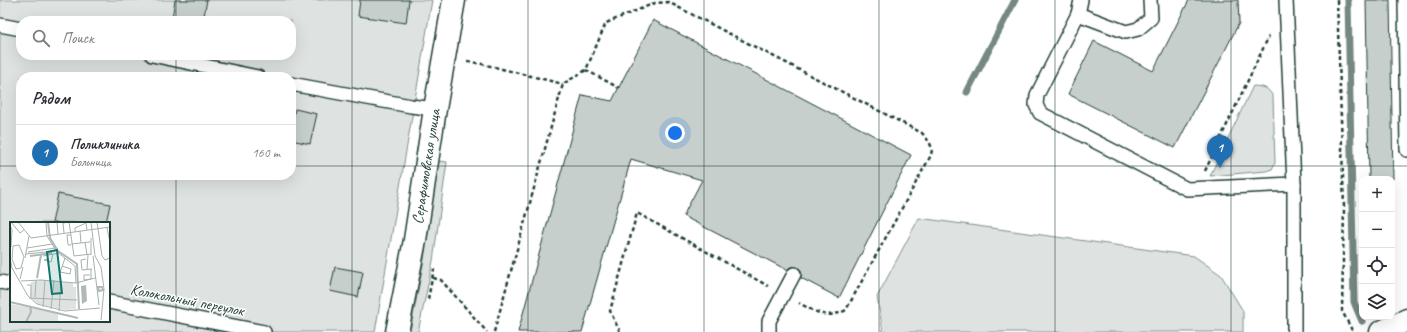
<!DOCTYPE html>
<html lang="ru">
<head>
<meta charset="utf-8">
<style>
  body { margin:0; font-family:Caveat,sans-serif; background:#f7f7f7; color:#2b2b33 }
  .controls { position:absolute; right:12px; bottom:12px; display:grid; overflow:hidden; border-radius:8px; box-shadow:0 4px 16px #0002 }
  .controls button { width:36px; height:36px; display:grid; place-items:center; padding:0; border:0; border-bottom:1px solid #e1e1e2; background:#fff; color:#2b2b33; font:20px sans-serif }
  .you { position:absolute; left:675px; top:133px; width:14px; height:14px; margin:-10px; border:3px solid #fff; border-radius:50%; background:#1a73e8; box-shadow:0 0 0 6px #1a73e833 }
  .badge { display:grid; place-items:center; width:26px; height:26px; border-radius:50%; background:#1f6fb2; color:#fff; font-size:13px; font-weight:700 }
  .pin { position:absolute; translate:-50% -33px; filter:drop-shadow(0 1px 2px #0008) }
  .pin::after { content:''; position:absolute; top:21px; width:14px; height:12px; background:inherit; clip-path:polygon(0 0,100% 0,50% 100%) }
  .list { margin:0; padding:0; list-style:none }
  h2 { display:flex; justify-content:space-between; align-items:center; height:52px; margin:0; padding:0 16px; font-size:17px }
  h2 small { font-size:13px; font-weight:400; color:#7c7c81 }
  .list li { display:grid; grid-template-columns:26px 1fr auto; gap:12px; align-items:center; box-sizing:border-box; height:56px; padding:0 16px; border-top:1px solid #e1e1e2 }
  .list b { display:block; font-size:15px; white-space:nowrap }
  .list p { margin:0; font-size:13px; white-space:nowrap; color:#7c7c81 }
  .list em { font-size:13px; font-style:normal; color:#7c7c81 }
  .icon { flex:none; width:22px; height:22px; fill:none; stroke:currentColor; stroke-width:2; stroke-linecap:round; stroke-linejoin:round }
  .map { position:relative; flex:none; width:1407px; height:332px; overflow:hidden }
  .search { position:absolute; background:#fff; box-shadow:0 4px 16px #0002; left:16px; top:16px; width:280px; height:44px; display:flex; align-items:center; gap:10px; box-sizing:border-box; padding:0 14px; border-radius:16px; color:#7c7c81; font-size:15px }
  .panel { position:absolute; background:#fff; box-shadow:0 4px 16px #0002; left:16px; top:72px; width:280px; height:108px; border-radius:16px }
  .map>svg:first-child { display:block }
  .green { fill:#dee3e2; stroke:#7e908b; fill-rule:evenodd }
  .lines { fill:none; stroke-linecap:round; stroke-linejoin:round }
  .stream { stroke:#758883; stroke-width:7 }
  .building { fill:#c7cfcc; stroke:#1f3d34 }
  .service-casing { stroke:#1f3d34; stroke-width:16 }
  .minor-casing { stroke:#1f3d34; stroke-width:25 }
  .path { stroke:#1f3d34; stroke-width:2.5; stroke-dasharray:4 3; stroke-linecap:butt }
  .service { stroke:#fff; stroke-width:13 }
  .minor { stroke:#fff; stroke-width:22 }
  .grid { fill:none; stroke:#1f3d34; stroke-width:1; stroke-opacity:0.55 }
  .labels { text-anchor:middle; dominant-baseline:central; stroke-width:3; stroke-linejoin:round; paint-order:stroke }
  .street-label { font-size:16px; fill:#1f3d34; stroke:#fff }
  .inset-river { fill:none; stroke:#afbab7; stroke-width:2 }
  .inset-road { fill:none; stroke:#a5b1ae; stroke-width:1 }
  .view { fill:#0f766e; fill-opacity:0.15; stroke:#0f766e; stroke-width:2 }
  .inset-edge { fill:none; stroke:#1f3d34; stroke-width:2 }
</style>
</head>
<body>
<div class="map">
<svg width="1407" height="332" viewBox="0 0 1407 332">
  <rect width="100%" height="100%" fill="#fff"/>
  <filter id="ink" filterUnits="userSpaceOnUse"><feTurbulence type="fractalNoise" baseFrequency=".025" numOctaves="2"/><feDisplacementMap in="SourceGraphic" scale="8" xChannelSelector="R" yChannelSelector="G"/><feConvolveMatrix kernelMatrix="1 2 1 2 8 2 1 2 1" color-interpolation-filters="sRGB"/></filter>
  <g filter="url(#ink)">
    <g class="green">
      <path d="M 0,0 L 432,0 L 375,332 L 0,332 ZM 21,21 L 291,21 L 291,55 L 21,55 ZM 21,77 L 291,77 L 291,175 L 21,175 ZM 11,223 L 109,223 L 109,321 L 11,321 Z"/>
      <path d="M 1253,86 C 1264,87 1268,87 1273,97 L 1275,163 L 1272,169 L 1266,171 L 1210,176 Z"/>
      <polygon points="438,161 447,162 433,261 418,332 410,332 424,260"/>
      <polygon points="919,218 1194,256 1221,275 1243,311 1243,332 883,332 877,297"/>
    </g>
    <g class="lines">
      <g class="stream">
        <polyline points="1348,0 1354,302 1362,321"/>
        <polyline points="967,92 1015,0"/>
      </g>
    </g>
    <g class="building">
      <polygon points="175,0 207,0 203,21 185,21 172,18"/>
      <polygon points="360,0 409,0 406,23 358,16"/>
      <polygon points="1189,0 1238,0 1239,23 1175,148 1068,94 1094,41 1153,71"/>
      <polygon points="1366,0 1390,0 1393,179 1369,179"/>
      <polygon points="653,20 911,155 839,298 801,278 801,270 797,267 790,267 787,270 683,216 702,180 631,159 582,332 518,332 582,95 612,101"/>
      <polygon points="295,109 317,114 310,144 291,140 291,129"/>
      <polygon points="58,194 110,204 106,223 52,223"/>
      <polygon points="335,267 363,272 358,297 330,291"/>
    </g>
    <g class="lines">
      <g class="service-casing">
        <g id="service">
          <polyline points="1081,0 1078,14 1037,95 1036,105 1040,113 1187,189 1294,184"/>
          <polyline points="1286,0 1294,184 1294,332"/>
          <polyline points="1405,0 1407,150"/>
          <polyline points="1078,14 1126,32 1138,29 1151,18 1150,0"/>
          <polyline points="0,25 21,29"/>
          <polyline points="152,55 258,77"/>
          <polyline points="291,84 411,106 435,109"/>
          <polyline points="0,282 11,284"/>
          <polyline points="109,302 264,332"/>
          <polyline points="769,332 769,321 794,274"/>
        </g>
      </g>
      <g class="minor-casing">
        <g id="minor">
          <path id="s1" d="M 397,332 L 415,240 L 435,109 L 454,0"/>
          <polyline points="1381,332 1407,320"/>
        </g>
      </g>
      <g class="path">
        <polyline points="1337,0 1344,207 1342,311 1353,332"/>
        <polyline points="467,61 482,64 563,84"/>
        <polyline points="586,70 619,88"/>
        <polyline points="1205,171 1269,36"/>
        <polyline points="433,278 441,280 487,332"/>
        <polyline points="428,299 434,269"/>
        <path d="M 494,332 L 563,84 L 586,70 L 606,23 L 655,3 L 668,2 L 922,133 C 928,140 935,147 930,157 L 846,310 C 827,320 816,312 799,303"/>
        <polyline points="620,332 610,311 637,213 768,286"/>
      </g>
      <use href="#service" class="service"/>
      <use href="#minor" class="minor"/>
    </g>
  </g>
  <path class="grid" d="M 176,0 L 176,21M 352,0 L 352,332M 528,0 L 528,332M 704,0 L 704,332M 879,0 L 879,332M 1055,0 L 1055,332M 1231,0 L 1231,332M 176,55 L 176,77M 0,166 L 21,166M 291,166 L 1407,166M 176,175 L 176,332"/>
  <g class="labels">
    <g class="street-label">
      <text stroke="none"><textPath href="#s1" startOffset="168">Серафимовская улица</textPath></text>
      <text transform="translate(187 300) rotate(11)">Колокольный переулок</text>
    </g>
  </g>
  <g transform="translate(10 222)">
    <rect width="100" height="100" fill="#fff"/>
    <path d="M 31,58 L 63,61 L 63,65 L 66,65 L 66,87 L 56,88 L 28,82 L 20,75 L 21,60 ZM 0,82 L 48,91 L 48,100 L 0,100 Z" fill="#dee3e2"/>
    <path d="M 76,63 L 77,79 L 72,82 L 71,64 Z" fill="#afbab7"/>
    <path class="inset-river" d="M 38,0 L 40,16 L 48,29 L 67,42 L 69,87M 20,34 L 42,31M 27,56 L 31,33M 88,65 L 92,65 L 93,68 L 89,69 ZM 0,80 L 68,96M 16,100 L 21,90 L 20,84"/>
    <path class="inset-road" d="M 1,0 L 10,11 L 14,8M 8,0 L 21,16 L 100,5M 36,0 L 37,14 L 47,30 L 65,44 L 66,61 L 85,56M 47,0 L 48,12M 59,0 L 64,34 L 81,32M 81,0 L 85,34 L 91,45 L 94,67 L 91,98M 87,0 L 92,34 L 95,38 L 100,36M 0,3 L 2,8 L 1,25M 97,6 L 100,20M 70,9 L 71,21M 65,10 L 65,6 L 76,1 L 77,8M 54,11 L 53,1 L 59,0M 61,13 L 57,13 L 58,23 L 61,23M 81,16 L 81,33M 75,20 L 77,33M 61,22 L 80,20M 9,23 L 14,35 L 11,46 L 6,47 L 2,37 L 3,24 ZM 17,26 L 42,22M 18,30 L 45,26M 16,32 L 45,29M 33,34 L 49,31M 83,34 L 89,83M 0,36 L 2,46 L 18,74 L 27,82 L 55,89 L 90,86M 15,36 L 19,14M 76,37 L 71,38 L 72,48 L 82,47M 38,39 L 38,37 L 34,38 L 41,40 L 43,32M 52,44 L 61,47 L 60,52 L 50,50 L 52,45 L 55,36M 77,47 L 78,33M 80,53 L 74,53 L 74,58 L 81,57 L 81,47M 10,57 L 13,45M 11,59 L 31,58 L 66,61M 17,63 L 21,63 L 21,75M 25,75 L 26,58M 19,76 L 67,78M 33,85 L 35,58M 41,87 L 44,58M 49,89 L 51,59"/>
    <path class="view" d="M 47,28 L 52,71 L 42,72 L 37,30 Z"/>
    <rect width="100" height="100" class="inset-edge"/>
  </g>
</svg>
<div class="controls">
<button>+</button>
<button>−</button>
<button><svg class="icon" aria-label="locate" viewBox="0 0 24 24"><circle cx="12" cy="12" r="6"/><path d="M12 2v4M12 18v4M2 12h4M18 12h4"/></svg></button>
<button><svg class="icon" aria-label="layers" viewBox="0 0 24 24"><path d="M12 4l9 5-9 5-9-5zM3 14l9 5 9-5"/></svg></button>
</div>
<div class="you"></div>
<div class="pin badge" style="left:1220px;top:168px">1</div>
<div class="search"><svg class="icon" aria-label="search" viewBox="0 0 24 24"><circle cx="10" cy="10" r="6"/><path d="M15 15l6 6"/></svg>Поиск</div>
<section class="panel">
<h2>Рядом<small></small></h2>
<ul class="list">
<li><span class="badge">1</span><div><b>Поликлиника</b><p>Больница</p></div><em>160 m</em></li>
</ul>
</section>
</div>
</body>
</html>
